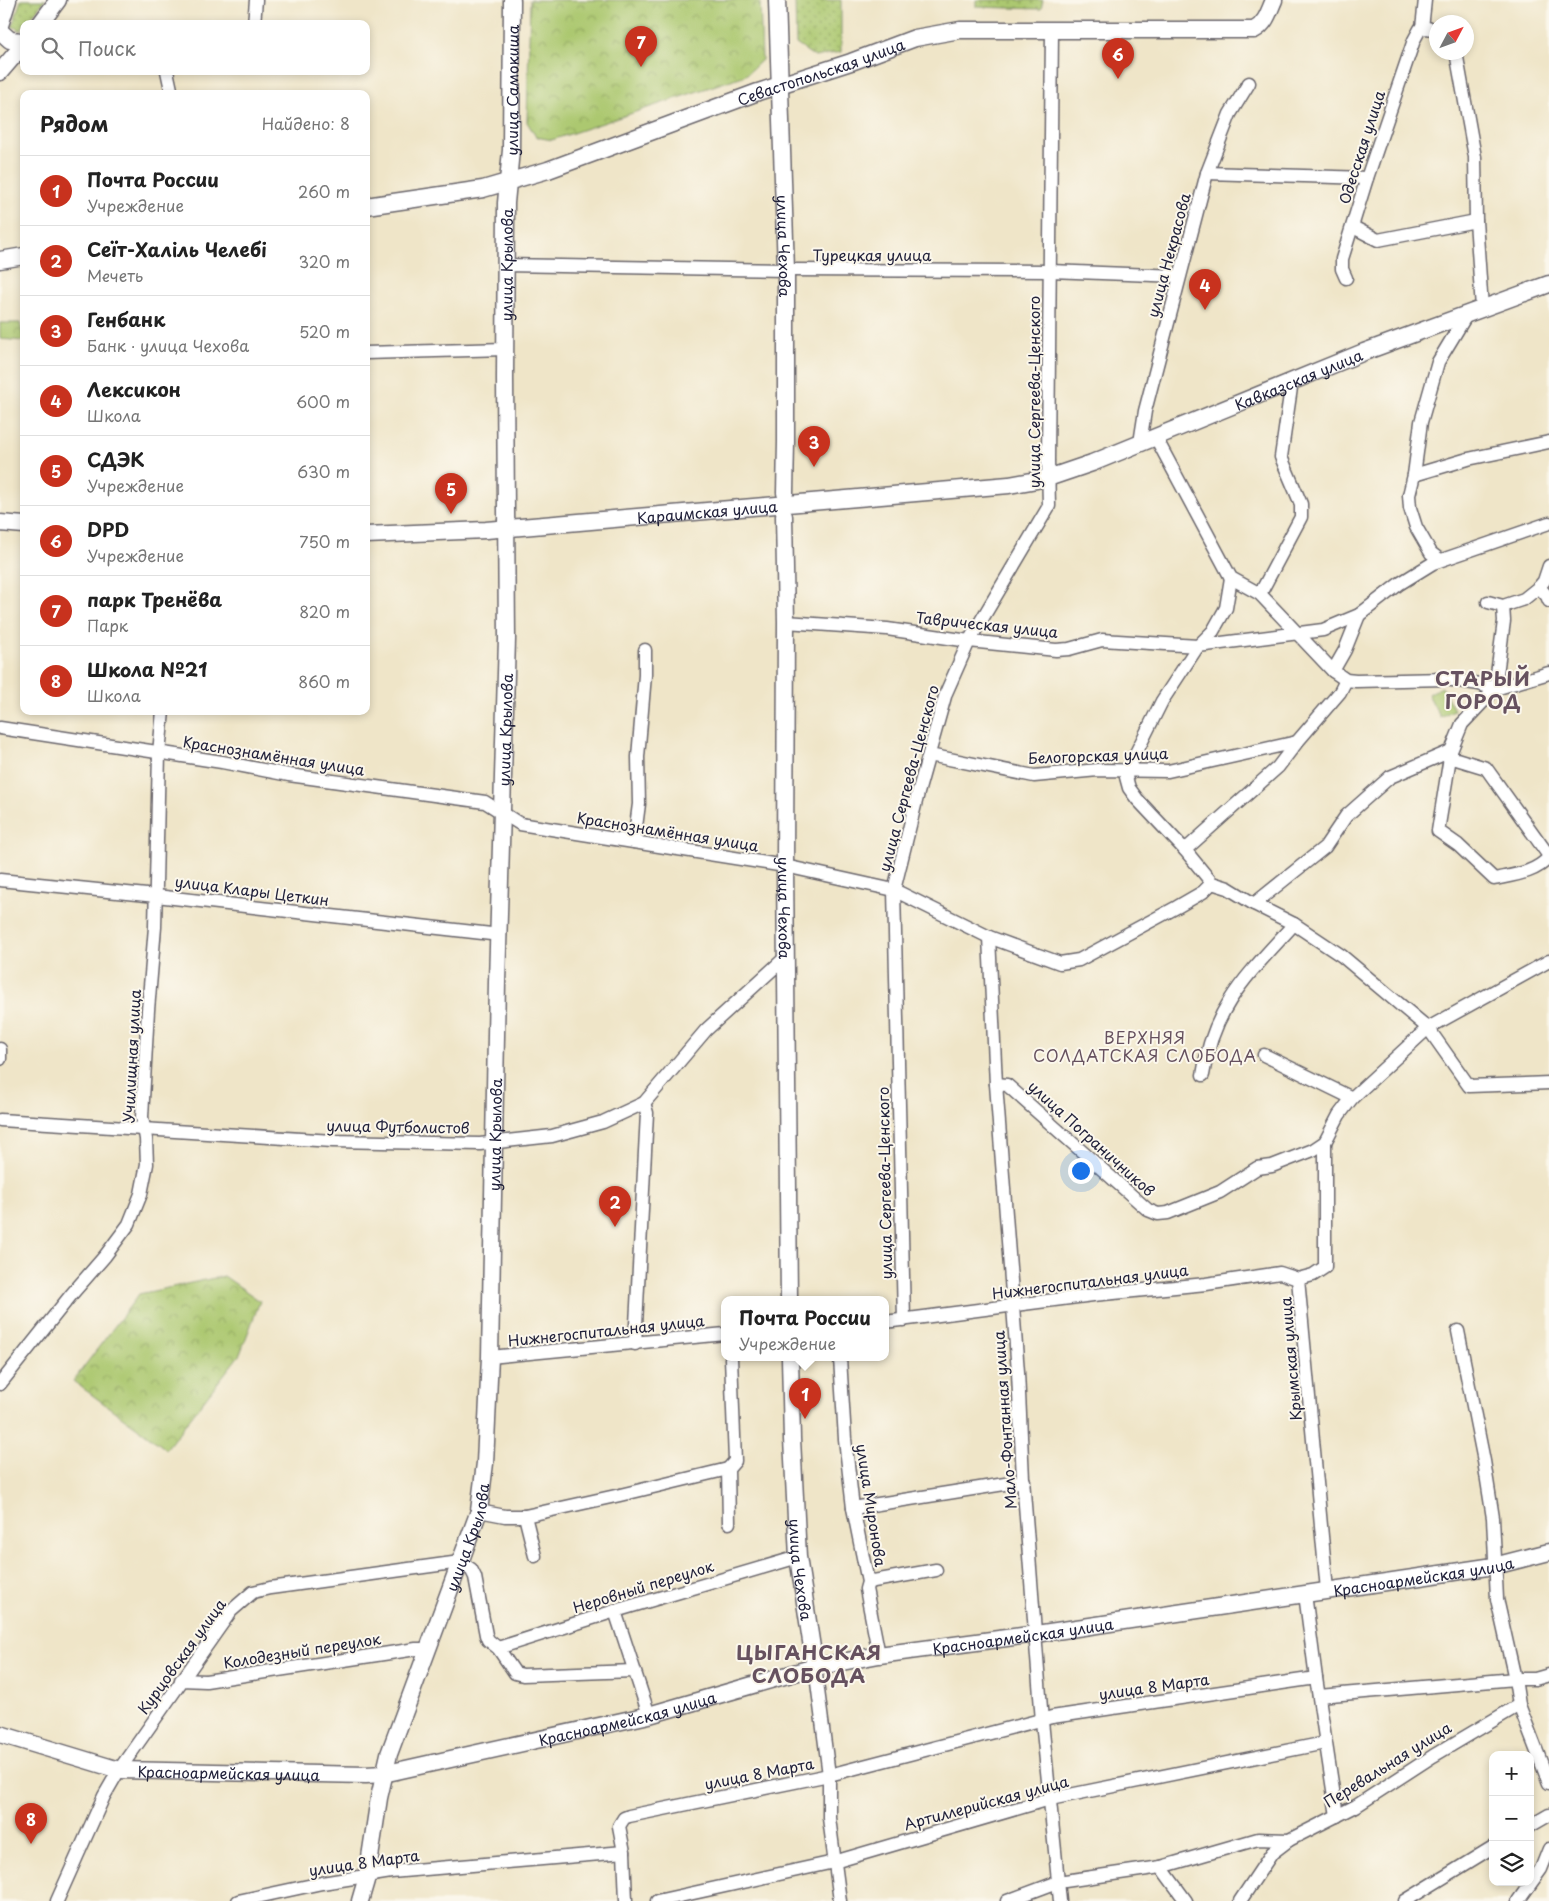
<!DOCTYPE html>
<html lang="ru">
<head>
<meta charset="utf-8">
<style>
  body { margin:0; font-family:"Playpen Sans",sans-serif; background:#f2f2f2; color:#222 }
  .controls { position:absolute; right:15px; bottom:15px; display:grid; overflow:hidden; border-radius:10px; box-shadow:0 2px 8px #0003 }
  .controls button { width:45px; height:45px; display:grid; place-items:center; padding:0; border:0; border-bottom:1px solid #e0e0e0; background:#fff; color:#222; font:25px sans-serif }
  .compass { position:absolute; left:1429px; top:15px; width:45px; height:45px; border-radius:50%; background:#fff; box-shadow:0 2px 8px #0003; rotate:49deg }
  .you { position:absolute; left:1080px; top:1170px; width:18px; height:18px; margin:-12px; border:4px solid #fff; border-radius:50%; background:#1a73e8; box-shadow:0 0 0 8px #1a73e833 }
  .badge { display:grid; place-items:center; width:32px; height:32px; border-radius:50%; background:#c8321e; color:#fff; font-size:16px; font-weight:700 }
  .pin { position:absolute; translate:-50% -41px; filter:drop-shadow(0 1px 2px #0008) }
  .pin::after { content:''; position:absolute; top:26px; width:18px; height:15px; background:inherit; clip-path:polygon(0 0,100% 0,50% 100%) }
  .popup { position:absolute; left:721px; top:1296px; width:168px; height:65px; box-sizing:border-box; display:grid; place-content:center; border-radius:10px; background:#fff; filter:drop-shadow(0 1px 4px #0005); font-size:16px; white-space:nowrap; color:#767676 }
  .popup b { font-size:19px; color:#222 }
  .popup::after { content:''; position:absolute; left:50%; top:100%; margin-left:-10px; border:10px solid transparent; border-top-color:#fff }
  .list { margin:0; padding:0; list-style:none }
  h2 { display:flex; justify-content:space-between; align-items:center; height:65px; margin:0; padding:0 20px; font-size:21px }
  h2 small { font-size:16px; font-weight:400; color:#767676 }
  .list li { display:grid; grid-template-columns:32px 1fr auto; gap:15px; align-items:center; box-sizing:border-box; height:70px; padding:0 20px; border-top:1px solid #e0e0e0 }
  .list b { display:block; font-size:19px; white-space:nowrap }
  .list p { margin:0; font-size:16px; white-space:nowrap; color:#767676 }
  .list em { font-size:16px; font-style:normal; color:#767676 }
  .icon { flex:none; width:28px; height:28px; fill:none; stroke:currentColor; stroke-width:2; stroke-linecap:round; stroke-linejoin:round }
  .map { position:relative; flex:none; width:1549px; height:1901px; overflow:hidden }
  .search { position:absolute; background:#fff; box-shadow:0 2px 8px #0003; left:20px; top:20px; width:350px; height:55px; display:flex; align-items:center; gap:12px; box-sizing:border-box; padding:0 18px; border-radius:10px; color:#767676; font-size:19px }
  .panel { position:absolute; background:#fff; box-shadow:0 2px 8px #0003; left:20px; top:90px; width:350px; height:625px; border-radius:10px }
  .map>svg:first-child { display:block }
  .grass { fill:url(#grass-dots); stroke:#677555 }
  .park { fill:url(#park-crowns); stroke:#677555 }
  .pitch { fill:#acc86f; stroke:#677555 }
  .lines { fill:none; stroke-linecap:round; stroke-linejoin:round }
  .minor-casing { stroke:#6a666c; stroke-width:15 }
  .major-casing { stroke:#6a666c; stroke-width:19 }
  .minor { stroke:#fff; stroke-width:12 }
  .major { stroke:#fff; stroke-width:16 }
  .labels { text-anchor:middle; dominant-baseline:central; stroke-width:4; stroke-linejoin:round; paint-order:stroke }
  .street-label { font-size:15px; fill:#22223b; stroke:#fbf7ec }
  .neighbourhood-label { font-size:16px; letter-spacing:1px; fill:#66515f; stroke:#fbf7ec }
  .district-label { font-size:20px; font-weight:bold; letter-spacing:1px; fill:#66515f; stroke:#fbf7ec }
</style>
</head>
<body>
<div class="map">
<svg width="1549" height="1901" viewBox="0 0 1549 1901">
  <defs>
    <pattern id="grass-dots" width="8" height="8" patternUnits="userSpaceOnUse" patternTransform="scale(1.25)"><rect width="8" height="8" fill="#acc86f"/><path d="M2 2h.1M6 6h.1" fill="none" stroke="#8ca25c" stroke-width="1.8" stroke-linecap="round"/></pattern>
    <pattern id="park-crowns" width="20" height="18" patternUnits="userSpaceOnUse" patternTransform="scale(1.25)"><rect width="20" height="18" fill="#acc86f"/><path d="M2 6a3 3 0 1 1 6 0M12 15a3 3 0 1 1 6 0" fill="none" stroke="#8ca25c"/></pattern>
  </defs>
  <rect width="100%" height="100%" fill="#fbf7ec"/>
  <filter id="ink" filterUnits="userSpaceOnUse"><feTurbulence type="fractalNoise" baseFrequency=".02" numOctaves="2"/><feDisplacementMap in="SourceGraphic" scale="10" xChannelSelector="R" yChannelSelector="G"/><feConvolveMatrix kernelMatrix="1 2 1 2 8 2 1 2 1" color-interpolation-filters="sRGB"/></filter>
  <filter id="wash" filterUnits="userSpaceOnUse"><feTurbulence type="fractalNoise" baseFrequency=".0096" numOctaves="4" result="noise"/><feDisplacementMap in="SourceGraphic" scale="20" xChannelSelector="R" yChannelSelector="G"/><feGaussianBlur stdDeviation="1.12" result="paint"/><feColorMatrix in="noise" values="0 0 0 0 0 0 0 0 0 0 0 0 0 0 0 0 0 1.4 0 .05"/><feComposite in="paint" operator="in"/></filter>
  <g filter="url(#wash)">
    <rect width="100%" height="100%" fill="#efe5c8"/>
    <g class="grass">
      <polygon points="21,0 45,0 26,24 24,24 21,31 12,26"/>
      <polygon points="795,0 841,0 841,52 815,57 796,44"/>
      <polygon points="976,0 1043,0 1041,9 976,7"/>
    </g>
    <g class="park">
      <polygon points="530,0 760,0 762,60 746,75 552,140 536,137 527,122"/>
      <polygon points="0,323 20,323 24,341 0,339"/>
      <polygon points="224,1276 260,1301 240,1354 166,1449 73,1381 139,1294"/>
    </g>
    <polygon class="pitch" points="1442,687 1454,710 1440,717 1428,694"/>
  </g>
  <g filter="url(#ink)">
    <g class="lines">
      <g class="minor-casing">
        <g id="minor">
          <polyline points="254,24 256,0"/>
          <polyline points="1422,28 1425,0"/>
          <polyline points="1456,52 1475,157 1476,221 1482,308"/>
          <polyline points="167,71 172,94"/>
          <polyline points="1207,173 1367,178"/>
          <polyline points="1353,227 1378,240 1476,221"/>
          <polyline points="505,265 786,270 1050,271 1179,276"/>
          <polyline points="1346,278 1342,269 1342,259 1367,178 1414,40 1420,29 1428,28 1436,31"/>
          <polyline points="366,353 505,349"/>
          <polyline points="1155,436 1231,578 1260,594 1333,671 1346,680 1356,681 1446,679 1479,684 1495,689 1549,673"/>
          <polyline points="1140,443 1145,411 1207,173 1230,114 1249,83"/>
          <polyline points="1414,475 1468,459 1549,442"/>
          <polyline points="1440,560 1431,553 1416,527 1410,508 1409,495 1414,475 1421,422 1438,362 1467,314"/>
          <polyline points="1539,587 1547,596 1549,601"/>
          <polyline points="1260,594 1301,517 1301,504 1281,457 1292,381"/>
          <polyline points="1488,602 1503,606 1524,599 1539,587 1544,581 1549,566"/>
          <path d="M 1503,606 L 1504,621 L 1495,689 L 1462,724 L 1451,751 L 1438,831 L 1458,845 L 1494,879 C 1513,875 1536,873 1549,857"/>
          <polyline points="786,622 887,629 969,641 1056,650 1069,649 1102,640 1198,646 1323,630 1359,615 1399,584 1433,563 1549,523"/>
          <polyline points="1333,671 1345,650 1359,615"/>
          <polyline points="0,728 222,762 289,775 485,802 520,824 785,866 894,890 989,937 1060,963 1079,960 1177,907 1203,892 1212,883"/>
          <polyline points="929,755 1034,776 1098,770 1168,771 1297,742"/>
          <polyline points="1450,757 1486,768 1549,856"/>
          <polyline points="634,842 639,804 638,757 645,675 645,650"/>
          <polyline points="1185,850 1278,767 1297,742 1340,692 1346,680"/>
          <polyline points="0,880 156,896 500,935"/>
          <polyline points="1212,883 1228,888 1254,904 1294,924 1342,956 1428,1028 1469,1086 1549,1083"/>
          <polyline points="1212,883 1185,850 1137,799 1129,788 1126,777 1128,769 1162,701 1198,646 1213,631 1226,608 1231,578"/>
          <polyline points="1254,904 1325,847 1346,816 1390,777 1451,751"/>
          <polyline points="989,937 996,1084 1018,1372 1023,1479 1042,1721 1060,1901"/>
          <polyline points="0,1049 0,1059"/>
          <polyline points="1264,1055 1352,1098"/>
          <path d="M 1203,1075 C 1213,1005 1250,973 1294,924"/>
          <polyline points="996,1084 1007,1085 1148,1210 1158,1214 1168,1213 1220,1192 1257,1168 1272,1166 1313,1150 1325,1142 1339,1115 1352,1098 1428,1028 1549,961"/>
          <polyline points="0,1120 333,1141 480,1144 552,1136 603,1122 644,1103 706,1030 786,957"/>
          <polyline points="1298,1279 1327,1590"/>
          <polyline points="1298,1279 1313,1275 1325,1267 1325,1142"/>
          <polyline points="904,1320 894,890 918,793 946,693 969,641 1049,506 1048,461 1052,29"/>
          <polyline points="885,1322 1093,1295 1206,1284 1280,1273 1298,1279"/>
          <polyline points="1458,1331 1484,1461 1493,1518 1497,1599 1515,1679 1519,1705 1549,1783"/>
          <polyline points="635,1344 647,1113 644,1103"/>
          <polyline points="490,1357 725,1334"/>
          <polyline points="840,1358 845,1439 853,1508 868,1582 866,1589 879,1655"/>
          <polyline points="0,1384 71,1295 105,1256 129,1224 141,1194 147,1164 146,1139 142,1117 148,1010 155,927 159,753 163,711"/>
          <polyline points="853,1508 1024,1481"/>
          <polyline points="479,1511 505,1516 525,1516 620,1495 728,1469"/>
          <polyline points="525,1516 535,1556"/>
          <polyline points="729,1523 728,1469 735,1461 731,1358"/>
          <polyline points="868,1582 936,1570"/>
          <polyline points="1305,1594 1316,1678 1337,1816"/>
          <polyline points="615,1611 649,1715"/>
          <polyline points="498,1648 615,1611 798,1557"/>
          <polyline points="815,1667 829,1775 829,1818 840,1901"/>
          <polyline points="181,1680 206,1681 416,1649 427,1649"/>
          <polyline points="1319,1696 1515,1679 1535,1679 1549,1675"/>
          <polyline points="1530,1826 1549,1815"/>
          <polyline points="1161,1867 1186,1901"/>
          <polyline points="57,1901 104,1796 119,1770 231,1611 253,1592 270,1588 460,1562 471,1569 475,1577 486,1635 488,1640 498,1648 515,1673 523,1675 634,1671"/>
          <polyline points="238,1901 322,1883 391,1872 624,1852"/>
          <polyline points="626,1901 624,1852 619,1826 624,1818 629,1816 829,1775 1052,1717 1316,1678"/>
          <polyline points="657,1901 834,1862 1050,1799 1325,1743"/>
          <polyline points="1007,1901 1058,1882 1161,1867 1258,1839 1289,1840 1356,1806 1433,1756 1519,1705"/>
          <polyline points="1240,1901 1272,1853 1289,1840"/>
          <polyline points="1405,1901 1493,1847"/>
          <polyline points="1518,1901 1541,1869 1549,1849"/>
        </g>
      </g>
      <g class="major-casing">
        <g id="major">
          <path id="s1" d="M 777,0 L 786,270 L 786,442 L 785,493"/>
          <polyline points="40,24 58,0"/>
          <polyline points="0,25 8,0"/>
          <polyline points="0,31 10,40 24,41"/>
          <polyline points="0,72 24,44"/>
          <path id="s2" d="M 366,206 L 483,189 L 548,170 L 758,92 L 851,62 L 915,38 L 960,30 L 1254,30 C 1266,24 1269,11 1274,0"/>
          <polyline points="0,260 24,256"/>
          <path id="s3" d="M 784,516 L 786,622 L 785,866 L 789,1300"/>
          <polyline points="0,523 24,525"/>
          <path id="s4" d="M 366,535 L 486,530 L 1009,485 L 1048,478 L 1092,463 L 1364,352 L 1549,284"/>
          <path id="s5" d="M 790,1358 L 792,1439 L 798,1557 L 815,1667"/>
          <path id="s6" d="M 0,1734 L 119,1770 L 366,1775 L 383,1774 L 649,1715 L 815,1667 L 879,1655 L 1036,1634 L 1494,1566 L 1549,1552"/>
          <path id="s7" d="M 360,1901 L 367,1877 L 379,1798 L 389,1754 L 479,1511 L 485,1463 L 490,1357 L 497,982 L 507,639 L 505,379 L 506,203 L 511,150 L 512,0"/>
        </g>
      </g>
      <use href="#minor" class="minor"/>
      <use href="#major" class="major"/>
    </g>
  </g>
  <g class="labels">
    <g class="street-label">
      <text stroke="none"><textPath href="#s2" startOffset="476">Севастопольская улица</textPath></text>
      <text stroke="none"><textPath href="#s7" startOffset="1831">улица Самокиша</textPath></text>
      <text transform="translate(1361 147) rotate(-72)">Одесская улица</text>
      <text stroke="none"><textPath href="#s1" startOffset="246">улица Чехова</textPath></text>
      <text x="872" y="254">Турецкая улица</text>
      <text transform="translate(1168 255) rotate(-75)">улица Некрасова</text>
      <text stroke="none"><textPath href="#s7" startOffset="1656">улица Крылова</textPath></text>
      <text stroke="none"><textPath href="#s4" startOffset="954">Кавказская улица</textPath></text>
      <text transform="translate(1033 392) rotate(-90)">улица Сергеева-Ценского</text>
      <text stroke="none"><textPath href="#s4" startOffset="342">Караимская улица</textPath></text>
      <text transform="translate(987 624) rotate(6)">Таврическая улица</text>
      <text stroke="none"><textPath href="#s7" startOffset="1191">улица Крылова</textPath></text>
      <text transform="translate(274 755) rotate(9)">Краснознамённая улица</text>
      <text transform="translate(1098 755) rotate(-2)">Белогорская улица</text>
      <text transform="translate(908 778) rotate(-75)">улица Сергеева-Ценского</text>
      <text transform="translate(668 831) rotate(9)">Краснознамённая улица</text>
      <text transform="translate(252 890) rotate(7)">улица Клары Цеткин</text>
      <text stroke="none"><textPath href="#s3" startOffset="392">улица Чехова</textPath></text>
      <text transform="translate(131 1056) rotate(-87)">Училищная улица</text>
      <text transform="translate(398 1126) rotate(1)">улица Футболистов</text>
      <text stroke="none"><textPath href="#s7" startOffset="786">улица Крылова</textPath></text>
      <text transform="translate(1092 1138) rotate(42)">улица Пограничников</text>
      <text transform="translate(884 1183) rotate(-91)">улица Сергеева-Ценского</text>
      <text transform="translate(1090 1281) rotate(-7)">Нижнегоспитальная улица</text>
      <text transform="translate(606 1330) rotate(-6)">Нижнегоспитальная улица</text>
      <text transform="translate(1290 1359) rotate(-95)">Крымская улица</text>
      <text transform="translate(1004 1420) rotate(-94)">Мало-Фонтанная улица</text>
      <text transform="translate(872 1505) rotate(81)">улица Миронова</text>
      <text stroke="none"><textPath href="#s7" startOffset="381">улица Крылова</textPath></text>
      <text stroke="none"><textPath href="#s5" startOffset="212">улица Чехова</textPath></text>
      <text stroke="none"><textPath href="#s6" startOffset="1449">Красноармейская улица</textPath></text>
      <text transform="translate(643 1586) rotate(-17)">Неровный переулок</text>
      <text stroke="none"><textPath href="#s6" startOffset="1044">Красноармейская улица</textPath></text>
      <text transform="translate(302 1650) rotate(-9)">Колодезный переулок</text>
      <text transform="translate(181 1656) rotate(-54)">Курцовская улица</text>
      <text transform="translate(1154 1686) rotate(-8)">улица 8 Марта</text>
      <text stroke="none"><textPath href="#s6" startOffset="639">Красноармейская улица</textPath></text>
      <text transform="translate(1387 1764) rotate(-32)">Перевальная улица</text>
      <text stroke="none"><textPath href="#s6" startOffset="234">Красноармейская улица</textPath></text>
      <text transform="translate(759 1773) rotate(-11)">улица 8 Марта</text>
      <text transform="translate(986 1802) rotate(-15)">Артиллерийская улица</text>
      <text transform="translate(364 1862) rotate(-8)">улица 8 Марта</text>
    </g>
    <g class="neighbourhood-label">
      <text x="1145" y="1037">ВЕРХНЯЯ<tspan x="1145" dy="18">СОЛДАТСКАЯ СЛОБОДА</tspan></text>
    </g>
    <g class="district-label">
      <text x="1483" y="678">СТАРЫЙ<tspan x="1483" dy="23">ГОРОД</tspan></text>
      <text x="809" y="1652">ЦЫГАНСКАЯ<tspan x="809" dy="23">СЛОБОДА</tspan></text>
    </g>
  </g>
</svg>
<div class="controls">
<button>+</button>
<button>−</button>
<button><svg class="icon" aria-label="layers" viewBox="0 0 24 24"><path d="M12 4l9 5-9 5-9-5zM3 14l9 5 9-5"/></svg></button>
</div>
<svg class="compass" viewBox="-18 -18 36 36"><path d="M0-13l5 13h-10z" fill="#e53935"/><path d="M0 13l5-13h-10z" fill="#767676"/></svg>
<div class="you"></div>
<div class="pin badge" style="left:805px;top:1419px">1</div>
<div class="popup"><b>Почта России</b>Учреждение</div>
<div class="pin badge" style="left:615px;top:1227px">2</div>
<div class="pin badge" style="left:814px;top:467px">3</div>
<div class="pin badge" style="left:1205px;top:310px">4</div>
<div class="pin badge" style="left:451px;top:514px">5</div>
<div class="pin badge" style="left:1118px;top:79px">6</div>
<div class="pin badge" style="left:641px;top:67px">7</div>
<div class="pin badge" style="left:31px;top:1844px">8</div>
<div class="search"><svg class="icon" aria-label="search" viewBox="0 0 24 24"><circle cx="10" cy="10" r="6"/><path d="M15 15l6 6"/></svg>Поиск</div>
<section class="panel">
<h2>Рядом<small>Найдено: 8</small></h2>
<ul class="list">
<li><span class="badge">1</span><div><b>Почта России</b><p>Учреждение</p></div><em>260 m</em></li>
<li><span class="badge">2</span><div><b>Сеїт-Халіль Челебі</b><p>Мечеть</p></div><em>320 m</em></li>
<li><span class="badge">3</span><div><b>Генбанк</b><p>Банк · улица Чехова</p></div><em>520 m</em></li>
<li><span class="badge">4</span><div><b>Лексикон</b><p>Школа</p></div><em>600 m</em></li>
<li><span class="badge">5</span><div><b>СДЭК</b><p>Учреждение</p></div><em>630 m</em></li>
<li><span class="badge">6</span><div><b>DPD</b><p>Учреждение</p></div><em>750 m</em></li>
<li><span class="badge">7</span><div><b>парк Тренёва</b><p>Парк</p></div><em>820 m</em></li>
<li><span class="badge">8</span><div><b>Школа №21</b><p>Школа</p></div><em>860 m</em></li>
</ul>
</section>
</div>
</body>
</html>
